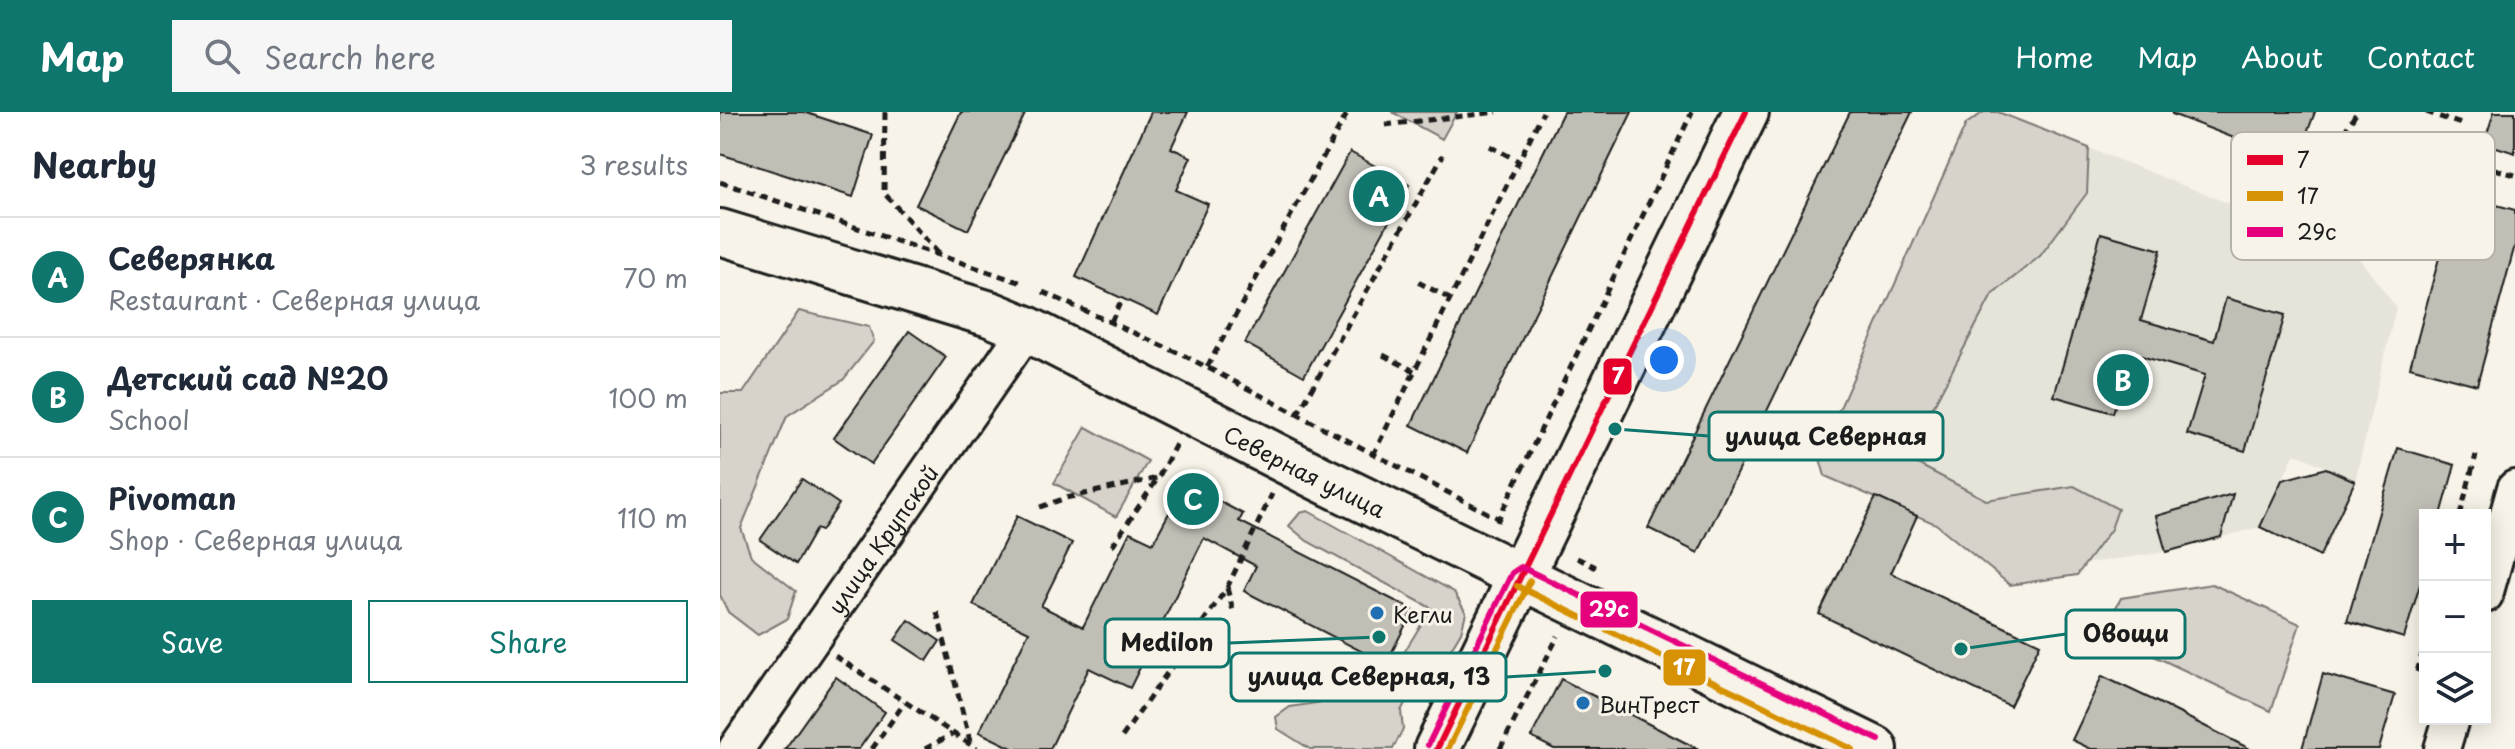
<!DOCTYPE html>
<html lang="en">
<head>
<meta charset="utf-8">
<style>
  body { margin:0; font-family:"Playpen Sans",sans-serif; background:#f6f6f7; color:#1f2937 }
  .controls { position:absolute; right:24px; bottom:24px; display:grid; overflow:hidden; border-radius:0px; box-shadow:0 4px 20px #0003 }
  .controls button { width:72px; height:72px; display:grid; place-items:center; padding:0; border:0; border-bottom:2px solid #e0e1e3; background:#fff; color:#1f2937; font:40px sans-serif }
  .you { position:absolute; left:944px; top:248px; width:28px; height:28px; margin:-20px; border:6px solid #fff; border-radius:50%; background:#1a73e8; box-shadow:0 0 0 12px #1a73e833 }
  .badge { display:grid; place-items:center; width:52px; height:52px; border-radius:50%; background:#0f766e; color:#fff; font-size:26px; font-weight:700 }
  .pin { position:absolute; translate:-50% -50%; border:4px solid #fff; box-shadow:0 2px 8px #0006 }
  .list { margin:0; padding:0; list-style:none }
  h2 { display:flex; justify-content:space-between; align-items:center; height:104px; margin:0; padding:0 32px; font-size:34px }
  h2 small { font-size:26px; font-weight:400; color:#747a83 }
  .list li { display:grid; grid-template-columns:52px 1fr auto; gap:24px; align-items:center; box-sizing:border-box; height:120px; padding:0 32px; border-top:2px solid #e0e1e3 }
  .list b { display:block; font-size:30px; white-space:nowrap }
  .list p { margin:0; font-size:26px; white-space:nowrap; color:#747a83 }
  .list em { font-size:26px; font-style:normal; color:#747a83 }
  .actions { display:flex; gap:16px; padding:24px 32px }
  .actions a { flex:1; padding:18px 0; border:2px solid #0f766e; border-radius:0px; text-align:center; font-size:28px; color:#0f766e }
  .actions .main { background:#0f766e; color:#fff }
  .icon { flex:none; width:44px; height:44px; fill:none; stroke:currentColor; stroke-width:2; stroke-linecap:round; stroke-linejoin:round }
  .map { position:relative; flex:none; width:1795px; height:637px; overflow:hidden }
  header { display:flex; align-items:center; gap:48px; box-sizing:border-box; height:112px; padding:0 40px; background:#0f766e; color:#fff }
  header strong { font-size:38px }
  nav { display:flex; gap:44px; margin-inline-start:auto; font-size:28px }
  .search { width:560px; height:72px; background:#f6f6f7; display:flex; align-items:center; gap:20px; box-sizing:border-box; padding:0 28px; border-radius:0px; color:#747a83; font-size:30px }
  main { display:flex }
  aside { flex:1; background:#fff }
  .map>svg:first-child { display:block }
  .built { fill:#e6e3d9 }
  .green { fill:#d7d3cb; stroke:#7a7874; stroke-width:2 }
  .building { fill:#c0beb5; stroke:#1c1c1c; stroke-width:2 }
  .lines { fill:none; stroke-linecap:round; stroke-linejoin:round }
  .street-casing { stroke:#1c1c1c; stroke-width:40 }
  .secondary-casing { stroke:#1c1c1c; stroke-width:50 }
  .path { stroke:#1c1c1c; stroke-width:5; stroke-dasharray:8 6; stroke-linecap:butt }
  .street { stroke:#f7f3e8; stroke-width:34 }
  .secondary { stroke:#f7f3e8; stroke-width:44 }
  .bus-1-casing { stroke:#f7f3e8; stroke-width:12 }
  .bus-2-casing { stroke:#f7f3e8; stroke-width:12 }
  .bus-3-casing { stroke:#f7f3e8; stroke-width:12 }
  .bus-1 { stroke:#e4002b; stroke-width:6 }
  .bus-2 { stroke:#d69104; stroke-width:6 }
  .bus-3 { stroke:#e5007d; stroke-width:6 }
  .poi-dot { fill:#1f6fb2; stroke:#f7f3e8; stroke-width:3 }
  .labels { text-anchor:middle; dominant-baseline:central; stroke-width:6; stroke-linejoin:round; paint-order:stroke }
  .street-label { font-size:22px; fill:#1c1c1c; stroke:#f7f3e8 }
  .poi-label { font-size:22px; fill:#1c1c1c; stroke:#f7f3e8; text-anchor:start }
  .key { fill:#f7f3e8; stroke:#b5b2ab; stroke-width:2 }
  .key-label { font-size:22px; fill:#1c1c1c }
  .leader { fill:none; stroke:#0f766e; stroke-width:3 }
  .callout-dot { fill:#0f766e; stroke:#f7f3e8; stroke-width:3 }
  .callout { fill:#f7f3e8; stroke:#0f766e; stroke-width:3 }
  .callout-label { font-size:24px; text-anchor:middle; font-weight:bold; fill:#1c1c1c }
  .line-badge { stroke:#f7f3e8; stroke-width:3 }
  .badge-label { font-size:22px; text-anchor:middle; font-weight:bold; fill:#fff }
</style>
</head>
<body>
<header>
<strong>Map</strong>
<div class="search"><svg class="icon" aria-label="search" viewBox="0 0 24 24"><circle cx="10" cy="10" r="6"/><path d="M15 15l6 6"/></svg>Search here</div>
<nav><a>Home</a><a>Map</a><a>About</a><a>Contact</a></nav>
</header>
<main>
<aside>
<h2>Nearby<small>3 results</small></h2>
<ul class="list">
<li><span class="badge">A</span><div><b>Северянка</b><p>Restaurant · Северная улица</p></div><em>70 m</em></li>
<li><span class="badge">B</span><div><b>Детский сад №20</b><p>School</p></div><em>100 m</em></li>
<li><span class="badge">C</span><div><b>Pivoman</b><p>Shop · Северная улица</p></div><em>110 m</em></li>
</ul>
<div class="actions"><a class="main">Save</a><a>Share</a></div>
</aside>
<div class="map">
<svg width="1795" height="637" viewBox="0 0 1795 637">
  <rect width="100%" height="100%" fill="#f7f3e8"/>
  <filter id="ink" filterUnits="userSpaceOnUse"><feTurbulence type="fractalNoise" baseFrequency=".0125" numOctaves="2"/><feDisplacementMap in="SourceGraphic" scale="16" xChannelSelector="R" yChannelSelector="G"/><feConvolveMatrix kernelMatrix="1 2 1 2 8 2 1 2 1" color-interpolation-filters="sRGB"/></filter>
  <g filter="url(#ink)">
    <polygon class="built" points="1268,0 1278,0 1636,142 1676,195 1635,369 1575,341 1540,415 1446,440 1312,459 1216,412 1105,364"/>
    <g class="green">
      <polygon points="672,0 737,0 722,27"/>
      <polygon points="1264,0 1278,0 1369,36 1367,81 1320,144 1272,183 1186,346 1266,388 1354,374 1398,397 1391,417 1357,463 1290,473 1216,412 1105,364 1099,343 1246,12"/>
      <polygon points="79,199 149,215 154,229 123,268 67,304 21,416 31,444 76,479 67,507 38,523 8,500 0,483 0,281 23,281"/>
      <polygon points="366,315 428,349 396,405 334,371"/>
      <polygon points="588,399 734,480 746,501 741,520 726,545 693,576 681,599 683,617 673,637 590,637 558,617 556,605 570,595 648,583 665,572 711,496 587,429 569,414 580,401"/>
      <polygon points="1492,472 1580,512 1551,599 1383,520 1401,486"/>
    </g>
    <g class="building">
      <polygon points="0,0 84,0 153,23 133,85 0,42"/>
      <polygon points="241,0 306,0 248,118 196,93"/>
      <polygon points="431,0 468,0 451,36 471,45 456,78 488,92 438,203 356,165"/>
      <polygon points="843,0 912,0 747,341 691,313"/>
      <polygon points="1130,0 1192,0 978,441 928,416"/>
      <polygon points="1452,0 1595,0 1576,50 1452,2"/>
      <polygon points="1774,0 1795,0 1795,41 1764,31"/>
      <polygon points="630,40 689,73 584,264 525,231"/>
      <polygon points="1736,82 1795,98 1795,133 1757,273 1690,255"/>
      <polygon points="1381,121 1441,138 1421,208 1494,229 1506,186 1565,203 1525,339 1467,322 1485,263 1411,241 1393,301 1334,284"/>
      <polygon points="189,219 226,245 151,352 114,326"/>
      <polygon points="1678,336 1735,353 1721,403 1705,403 1705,456 1684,526 1627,509"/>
      <polygon points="1606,356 1635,369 1600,444 1540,415 1562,368"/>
      <polygon points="82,367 119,392 101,419 96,417 76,452 40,428"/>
      <polygon points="465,371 523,402 519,409 693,498 666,552 524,479 536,454 484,426 410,576 369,556 330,637 294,637 259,620 309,520 253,493 297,404 352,431 321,494 363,515 410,420 433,431"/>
      <polygon points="1513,382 1501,425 1446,440 1436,404"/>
      <polygon points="1156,385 1197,404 1171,461 1320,532 1290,594 1099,502"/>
      <polygon points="189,508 220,529 207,549 175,528"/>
      <polygon points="1603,562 1675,583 1659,637 1582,637"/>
      <polygon points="1382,564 1435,589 1530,637 1371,637 1352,628"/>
      <polygon points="116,565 165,600 139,637 65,637"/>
      <polygon points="841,567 860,577 978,637 834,637 811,625"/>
    </g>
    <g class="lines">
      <g class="street-casing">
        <g id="street">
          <polyline points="1765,483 1795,376"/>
          <path id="s1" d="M 16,637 L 307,217"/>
          <polyline points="1722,637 1731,607"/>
        </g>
      </g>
      <g class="secondary-casing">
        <g id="secondary">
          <path id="s2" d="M 0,120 L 270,202 L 307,217 L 599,366 L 1155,637"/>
          <polyline points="717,637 1026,0"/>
        </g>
      </g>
      <g class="path">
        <polyline points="165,0 164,81 219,142"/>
        <polyline points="1706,0 1744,13"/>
        <polyline points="665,13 777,0"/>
        <polyline points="770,34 798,49"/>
        <polyline points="1734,45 1795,63"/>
        <polyline points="0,70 302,171"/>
        <polyline points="1566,81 1614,36 1637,0"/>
        <polyline points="698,170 730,187"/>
        <polyline points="323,180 465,244 779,407"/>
        <polyline points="391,210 400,191"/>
        <polyline points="663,243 694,259"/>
        <polyline points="487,255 628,0"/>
        <polyline points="577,303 723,43"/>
        <polyline points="653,343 823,0"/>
        <polyline points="320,395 346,386 438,366"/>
        <polyline points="1740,403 1756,343"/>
        <polyline points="777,410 972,0"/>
        <polyline points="392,434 438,366 456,332"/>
        <polyline points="857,446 874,454 871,460"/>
        <polyline points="507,476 514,502"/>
        <polyline points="217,500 251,633"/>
        <polyline points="115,544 257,637"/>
        <polyline points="1697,560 1705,531"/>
        <polyline points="402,625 507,476 552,382"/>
        <polyline points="152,637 185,590"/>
        <polyline points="205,637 232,622"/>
        <polyline points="780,637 838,524"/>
      </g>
      <use href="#street" class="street"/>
      <use href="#secondary" class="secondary"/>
      <g class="bus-1-casing">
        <polyline id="bus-1" points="717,637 1026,0"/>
      </g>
      <g class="bus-2-casing">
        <g id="bus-2">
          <polyline points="797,474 1132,637"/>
          <polyline points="728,637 810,469"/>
        </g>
      </g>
      <g class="bus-3-casing">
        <polyline id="bus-3" points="708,633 792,461 801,455 1159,628"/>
      </g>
      <use href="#bus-1" class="bus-1"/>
      <use href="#bus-2" class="bus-2"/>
      <use href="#bus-3" class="bus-3"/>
    </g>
  </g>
  <g class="poi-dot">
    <circle cx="657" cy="501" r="8"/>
    <circle cx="863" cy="591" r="8"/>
  </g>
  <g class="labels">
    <g class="street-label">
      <text stroke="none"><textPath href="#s2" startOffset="634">Северная улица</textPath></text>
      <text stroke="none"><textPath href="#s1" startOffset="256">улица Крупской</textPath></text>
    </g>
    <g class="poi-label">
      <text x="673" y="501">Кегли</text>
      <text x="879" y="591">ВинТрест</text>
    </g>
  </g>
  <rect x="1511" y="20" width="264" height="128" rx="12" class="key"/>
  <rect x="1527" y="43" width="36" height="10" fill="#e4002b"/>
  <rect x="1527" y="79" width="36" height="10" fill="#d69104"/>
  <rect x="1527" y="115" width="36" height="10" fill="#e5007d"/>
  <g class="key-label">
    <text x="1577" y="56">7</text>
    <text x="1577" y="92">17</text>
    <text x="1577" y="128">29с</text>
  </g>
  <path class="leader" d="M895 317L989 324M1241 537L1346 522M659 525L509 531M885 559L786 565"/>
  <g class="callout-dot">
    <circle cx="895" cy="317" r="8"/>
    <circle cx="1241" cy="537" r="8"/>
    <circle cx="659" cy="525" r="8"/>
    <circle cx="885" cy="559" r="8"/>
  </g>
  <g class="callout">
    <rect x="989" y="300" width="234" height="48" rx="8"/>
    <rect x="1346" y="498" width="119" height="48" rx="8"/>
    <rect x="385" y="507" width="124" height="48" rx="8"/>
    <rect x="511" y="541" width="275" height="48" rx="8"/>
  </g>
  <g class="callout-label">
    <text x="1106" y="333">улица Северная</text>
    <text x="1406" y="530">Овощи</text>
    <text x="447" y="539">Medilon</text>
    <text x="649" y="573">улица Северная, 13</text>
  </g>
  <g class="line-badge">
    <rect x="882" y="245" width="31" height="39" rx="8" fill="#e4002b"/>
    <rect x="859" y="478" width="60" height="39" rx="8" fill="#e5007d"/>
    <rect x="942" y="536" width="45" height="39" rx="8" fill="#d69104"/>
  </g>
  <g class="badge-label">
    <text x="898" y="272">7</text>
    <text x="889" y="505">29с</text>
    <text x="964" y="563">17</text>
  </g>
</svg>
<div class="controls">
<button>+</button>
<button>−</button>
<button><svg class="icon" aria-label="layers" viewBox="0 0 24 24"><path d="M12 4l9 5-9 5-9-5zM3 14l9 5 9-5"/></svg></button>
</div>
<div class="you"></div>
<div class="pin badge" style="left:659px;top:84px">A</div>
<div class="pin badge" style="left:1403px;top:268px">B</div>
<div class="pin badge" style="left:473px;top:387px">C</div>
</div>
</main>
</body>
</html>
